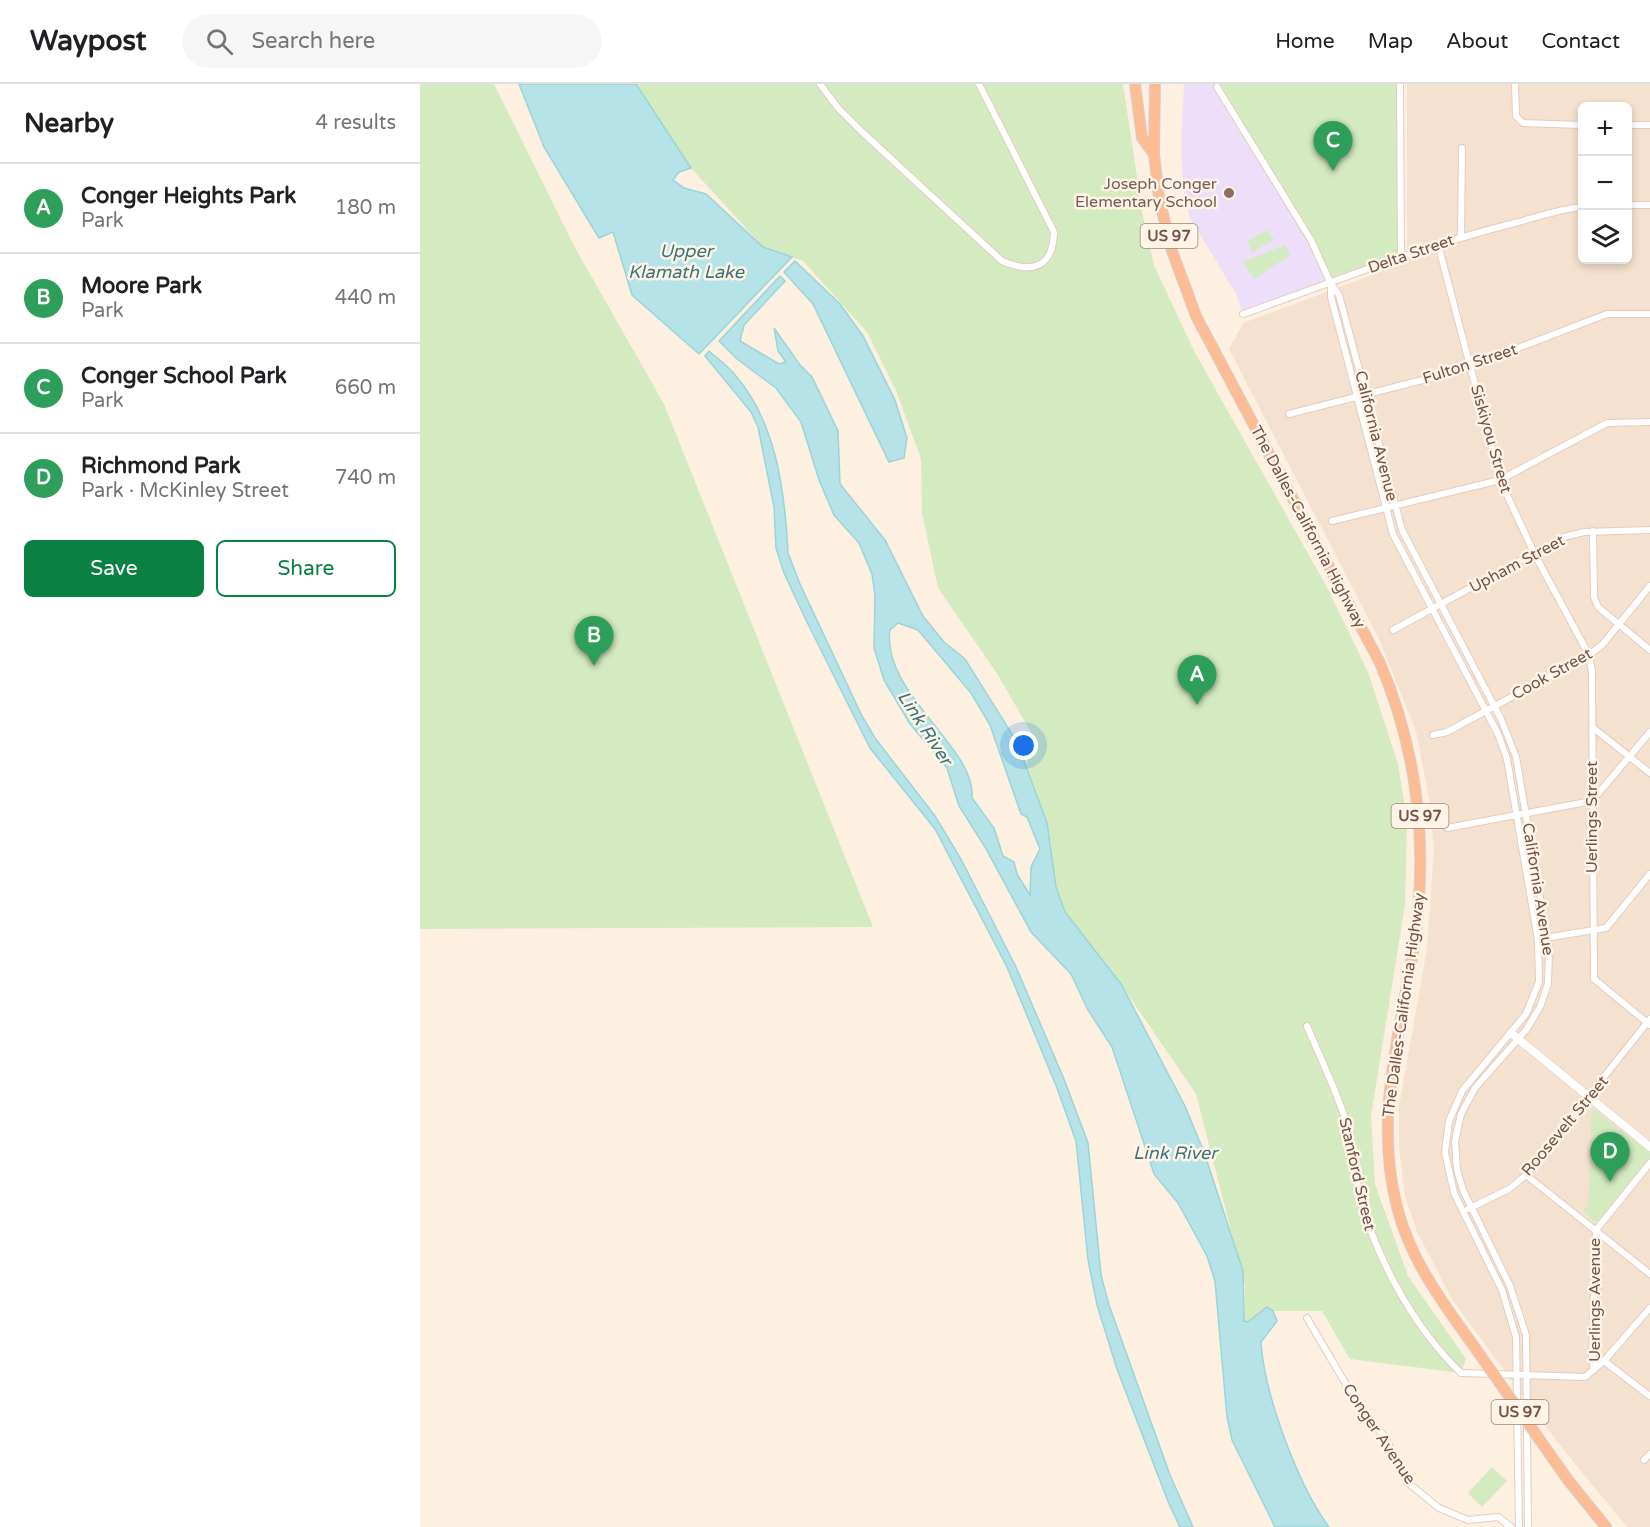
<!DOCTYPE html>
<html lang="en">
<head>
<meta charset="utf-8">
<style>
  body { margin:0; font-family:"Varela Round",sans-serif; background:#f6f6f6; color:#202124 }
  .controls { position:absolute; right:18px; top:18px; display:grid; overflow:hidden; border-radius:9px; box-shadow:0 3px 9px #0003 }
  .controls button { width:54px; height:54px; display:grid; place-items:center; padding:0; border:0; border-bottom:2px solid #e0e0e0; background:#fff; color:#202124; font:30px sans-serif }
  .you { position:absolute; left:604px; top:662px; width:21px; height:21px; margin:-15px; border:4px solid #fff; border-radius:50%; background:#1a73e8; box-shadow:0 0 0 9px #1a73e833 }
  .badge { display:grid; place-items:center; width:39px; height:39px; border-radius:50%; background:#0b8043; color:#fff; font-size:20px; font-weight:700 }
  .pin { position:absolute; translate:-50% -50px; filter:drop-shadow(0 2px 3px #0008) }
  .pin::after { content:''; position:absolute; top:32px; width:21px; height:18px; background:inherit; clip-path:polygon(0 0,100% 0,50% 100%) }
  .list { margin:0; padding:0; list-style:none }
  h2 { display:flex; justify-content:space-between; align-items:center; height:78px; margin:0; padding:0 24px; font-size:26px }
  h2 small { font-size:20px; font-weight:400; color:#757577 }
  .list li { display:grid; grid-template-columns:39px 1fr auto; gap:18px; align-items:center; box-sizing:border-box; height:90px; padding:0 24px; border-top:2px solid #e0e0e0 }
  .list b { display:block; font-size:22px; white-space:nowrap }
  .list p { margin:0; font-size:20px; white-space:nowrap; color:#757577 }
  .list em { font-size:20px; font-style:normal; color:#757577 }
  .actions { display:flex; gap:12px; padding:18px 24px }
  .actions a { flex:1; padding:14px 0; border:2px solid #0b8043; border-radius:9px; text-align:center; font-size:21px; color:#0b8043 }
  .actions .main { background:#0b8043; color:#fff }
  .icon { flex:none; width:33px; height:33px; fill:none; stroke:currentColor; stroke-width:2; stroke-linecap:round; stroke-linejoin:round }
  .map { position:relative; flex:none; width:1230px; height:1443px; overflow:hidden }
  header { display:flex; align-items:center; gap:36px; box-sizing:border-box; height:84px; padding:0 30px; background:#fff; border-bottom:2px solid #e0e0e0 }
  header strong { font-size:28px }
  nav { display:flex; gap:33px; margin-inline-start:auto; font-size:21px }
  .search { width:420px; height:54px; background:#f6f6f6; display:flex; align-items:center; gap:15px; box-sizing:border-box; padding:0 21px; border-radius:33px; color:#757577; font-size:22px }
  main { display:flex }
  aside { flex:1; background:#fff }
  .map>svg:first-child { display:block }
  .residential { fill:#f5e1cf; fill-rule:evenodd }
  .education { fill:#eddef9 }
  .green { fill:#d4eac0 }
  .water { fill:#b5e3e7; stroke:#9bd4d9; stroke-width:1.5; fill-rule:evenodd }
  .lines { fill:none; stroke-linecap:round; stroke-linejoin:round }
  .minor-casing { stroke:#e3cdc0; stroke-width:8 }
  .tertiary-casing { stroke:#e3cdc0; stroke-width:9 }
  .trunk-casing { stroke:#d8cfcb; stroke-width:12 }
  .minor { stroke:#fff; stroke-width:6 }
  .tertiary { stroke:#fff; stroke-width:8 }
  .trunk { stroke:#fcbc96; stroke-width:10 }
  .trunk-bridge-casing { stroke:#d8cfcb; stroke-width:12; stroke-linecap:butt }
  .trunk-bridge { stroke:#fcbc96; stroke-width:10 }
  .education-dot { fill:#8d6e63; stroke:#fff4e8; stroke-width:2 }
  .labels { text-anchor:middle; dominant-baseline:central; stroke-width:5; stroke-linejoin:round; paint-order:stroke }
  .shield { fill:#fff4e8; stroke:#9e8477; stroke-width:1.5 }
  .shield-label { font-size:15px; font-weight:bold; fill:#755447 }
  .education-label { font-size:16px; fill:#785e54; stroke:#fff4e8; text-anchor:end }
  .street-label { font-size:16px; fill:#755447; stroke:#fff4e8 }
  .water-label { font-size:18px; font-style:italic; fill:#3b767b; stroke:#fff4e8 }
</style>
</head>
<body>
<header>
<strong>Waypost</strong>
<div class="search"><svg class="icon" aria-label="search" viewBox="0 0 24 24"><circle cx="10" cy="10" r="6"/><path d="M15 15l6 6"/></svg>Search here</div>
<nav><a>Home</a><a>Map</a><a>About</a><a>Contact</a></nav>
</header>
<main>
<aside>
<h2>Nearby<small>4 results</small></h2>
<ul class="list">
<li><span class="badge" style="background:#2e9e5b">A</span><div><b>Conger Heights Park</b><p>Park</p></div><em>180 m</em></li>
<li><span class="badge" style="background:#2e9e5b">B</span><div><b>Moore Park</b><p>Park</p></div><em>440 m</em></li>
<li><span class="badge" style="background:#2e9e5b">C</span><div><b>Conger School Park</b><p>Park</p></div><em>660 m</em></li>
<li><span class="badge" style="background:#2e9e5b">D</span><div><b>Richmond Park</b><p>Park · McKinley Street</p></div><em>740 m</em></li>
</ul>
<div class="actions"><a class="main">Save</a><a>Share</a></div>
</aside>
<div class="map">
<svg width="1230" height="1443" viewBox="0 0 1230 1443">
  <rect width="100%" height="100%" fill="#fdf0e1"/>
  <path class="residential" d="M 987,0 L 1230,0 L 1230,1443 L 1207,1443 L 1138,1359 L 1033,1217 L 997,1148 L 985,1112 L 979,1064 L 979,1023 L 1007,865 L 1014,765 L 1009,714 L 996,647 L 958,553 L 809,265 L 823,239 L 987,178 ZM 1162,22 L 1208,22 L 1208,176 L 1162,176 Z"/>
  <polygon class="education" points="764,0 980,0 981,171 823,230 816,210 770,134 763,101 761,61"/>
  <g class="green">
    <polygon points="0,0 74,0 154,162 244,320 453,843 0,845"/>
    <polygon points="216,0 703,0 723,133 734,181 774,267 908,505 948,588 978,680 987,735 985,821 951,1032 955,1100 988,1192 1046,1275 1041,1289 930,1275 902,1227 853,1227 847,1223 828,1239 824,1238 825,1201 776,1010 687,880 649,836 636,803 627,739 607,682 612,650 578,591 518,504 502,429 501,375 476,306 447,248 383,177 343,163 271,84"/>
    <polygon points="795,0 980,0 981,171 911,200"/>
    <polygon points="848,146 854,156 832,168 827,157"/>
    <polygon points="865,161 870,171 834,195 823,178"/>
    <polygon points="1172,1024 1230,1069 1230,1075 1180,1137 1174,1137 1163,1127 1168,1121"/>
    <polygon points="1072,1383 1087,1397 1062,1423 1048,1409"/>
  </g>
  <g class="water">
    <polygon points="99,0 216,0 271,84 259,88 253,96 264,104 286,110 343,163 372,173 279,270 212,211 193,148 179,154 124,63"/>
    <polygon points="375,177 420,220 443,252 475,316 487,354 484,374 469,378 393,220 364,188"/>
    <path d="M 360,192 L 365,197 L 324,241 L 320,257 L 359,280 L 366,278 L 358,267 L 354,244 L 380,281 L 392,293 L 418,347 L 420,400 L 465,456 L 503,532 L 524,558 L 545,575 L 597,658 L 627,739 L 636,803 L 645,828 L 701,900 L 765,1022 L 784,1068 L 823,1187 L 824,1237 L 828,1238 L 847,1223 L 853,1227 L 857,1237 L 841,1258 C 844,1310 878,1401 909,1443 L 855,1443 L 812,1356 L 807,1333 L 795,1197 L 787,1172 L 758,1119 L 734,1090 L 692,963 L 668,926 L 651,890 L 611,848 L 565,763 L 539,722 L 527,684 L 490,640 L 464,596 L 454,564 L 455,511 L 452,490 L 439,459 L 414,431 L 399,396 L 381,338 L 356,304 L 317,275 L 299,257 ZM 478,539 L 498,546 L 551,609 L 570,641 L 601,730 L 607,733 L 620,765 L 611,783 L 610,811 L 597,790 L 594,778 L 583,772 L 574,744 L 552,714 C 557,664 461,609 470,546 Z"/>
    <path d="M 289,267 C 298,275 309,283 316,292 C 357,340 365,409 368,469 L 380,500 L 442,632 L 455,654 L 515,732 L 541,775 L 596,883 L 644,995 L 668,1059 L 681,1191 L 689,1221 L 750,1391 L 773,1443 L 760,1443 L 749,1420 L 697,1285 L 677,1221 L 668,1176 L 656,1057 L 637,1004 L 587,883 L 515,745 L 450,664 L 384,532 L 364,489 L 356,464 L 354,423 L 338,343 L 331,328 L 285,272 Z"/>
  </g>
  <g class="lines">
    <g class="minor-casing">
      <g id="minor">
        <path d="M 400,0 L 418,24 L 441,47 L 582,177 C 612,190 633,184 634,148 L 559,0"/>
        <polyline points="980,0 981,171"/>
        <polyline points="1095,0 1096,32 1103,39 1162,41"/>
        <polyline points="797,3 891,156 911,200 919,211 982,446 1081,635 1096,673 1129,866 1128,900 1120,923 1106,946 1055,1004 1041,1030 1035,1057 1037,1086 1043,1106 1090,1202 1106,1251 1108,1443"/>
        <polyline points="1208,41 1230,41"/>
        <polyline points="1208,121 1230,121"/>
        <polyline points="1041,153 1042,64"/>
        <polyline points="1018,160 1080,396 1115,471 1169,571 1172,588 1174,895 1230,941"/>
        <polyline points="911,200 911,213 973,450 1078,650 1087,675 1118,856 1119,898 1106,930 1042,1007 1029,1037 1025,1068 1034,1109 1082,1206 1096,1253 1099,1443"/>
        <path d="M 823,230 C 912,199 999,163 1091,140 C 1114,134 1139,125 1162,123"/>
        <polyline points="869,330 1038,287 1187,230 1230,230"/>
        <polyline points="912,437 1080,396 1187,339 1230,338"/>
        <polyline points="1173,447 1174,513 1178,523 1230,566"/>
        <polyline points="973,546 1144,453 1164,448 1230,446"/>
        <polyline points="1172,643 1230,689"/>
        <polyline points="1013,651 1027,648 1169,571 1182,561 1230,502"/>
        <polyline points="1027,744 1172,717 1230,648"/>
        <polyline points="1125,854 1186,844 1230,790"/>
        <path d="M 887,942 C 901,976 918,1009 928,1044 C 934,1063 933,1084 938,1103 C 952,1168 993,1243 1041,1289 L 1165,1293 L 1184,1277 L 1230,1224"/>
        <polyline points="1106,1091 1230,1190"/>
        <polyline points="1048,1125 1089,1105 1106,1091 1230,935"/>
        <polyline points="887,1234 937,1319 966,1355 987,1398 1019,1424 1048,1436 1078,1433 1091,1443"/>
        <polyline points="1184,1277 1230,1312"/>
        <polyline points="1174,1286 1172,1273 1176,1146 1230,1079"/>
        <polyline points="1224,1376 1230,1370"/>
      </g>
    </g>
    <g class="tertiary-casing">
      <polyline id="tertiary" points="1091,949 1230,1063"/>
    </g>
    <g class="trunk-casing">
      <g id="trunk">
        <polyline points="715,0 722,54 734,70"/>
        <path d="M 735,0 L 734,70 L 739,114 L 752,167 L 776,232 L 960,579 C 998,668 1008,758 995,854 C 982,944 953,1031 977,1123 C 990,1175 1022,1218 1053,1261"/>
        <polyline points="1148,1396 1186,1443"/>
      </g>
    </g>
    <use href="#minor" class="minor"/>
    <use href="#tertiary" class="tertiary"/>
    <use href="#trunk" class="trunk"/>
    <g class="trunk-bridge-casing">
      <polyline id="trunk-bridge" points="1053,1261 1148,1396"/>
    </g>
    <use href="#trunk-bridge" class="trunk-bridge"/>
  </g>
  <circle class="education-dot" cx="809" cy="109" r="6"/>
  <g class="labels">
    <g class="shield">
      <rect x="720.5" y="140" width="57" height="24" rx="4.5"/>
      <rect x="971.5" y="720" width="57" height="24" rx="4.5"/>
      <rect x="1071.5" y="1316" width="57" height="24" rx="4.5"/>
    </g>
    <g class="shield-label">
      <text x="749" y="152">US 97</text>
      <text x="1000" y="732">US 97</text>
      <text x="1100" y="1328">US 97</text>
    </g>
    <g class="education-label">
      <text x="797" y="100">Joseph Conger<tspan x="797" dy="18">Elementary School</tspan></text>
    </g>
    <g class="street-label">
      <text transform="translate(991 170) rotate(-19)">Delta Street</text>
      <text transform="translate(1050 280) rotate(-18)">Fulton Street</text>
      <text transform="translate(956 352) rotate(76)">California Avenue</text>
      <text transform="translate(1071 355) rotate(74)">Siskiyou Street</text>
      <text transform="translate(888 443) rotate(62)">The Dalles-California Highway</text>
      <text transform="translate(1097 480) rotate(-28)">Upham Street</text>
      <text transform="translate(1132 590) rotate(-29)">Cook Street</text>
      <text transform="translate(1172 733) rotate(-90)">Uerlings Street</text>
      <text transform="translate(1118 805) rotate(81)">California Avenue</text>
      <text transform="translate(984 921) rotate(-82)">The Dalles-California Highway</text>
      <text transform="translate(1145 1042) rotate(-50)">Roosevelt Street</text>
      <text transform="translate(937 1090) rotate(77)">Stanford Street</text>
      <text transform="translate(1175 1216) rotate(-90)">Uerlings Avenue</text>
      <text transform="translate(959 1350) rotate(56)">Conger Avenue</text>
    </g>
    <g class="water-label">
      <text x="266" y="167">Upper<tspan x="266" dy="21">Klamath Lake</tspan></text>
      <text transform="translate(505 644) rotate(57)">Link River</text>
      <text x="755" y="1069">Link River</text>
    </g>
  </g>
</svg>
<div class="controls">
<button>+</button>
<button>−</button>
<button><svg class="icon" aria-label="layers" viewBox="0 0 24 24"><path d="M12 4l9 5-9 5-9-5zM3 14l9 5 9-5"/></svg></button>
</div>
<div class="you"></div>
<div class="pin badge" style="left:777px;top:621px;background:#2e9e5b">A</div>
<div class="pin badge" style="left:174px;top:582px;background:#2e9e5b">B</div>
<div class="pin badge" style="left:913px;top:87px;background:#2e9e5b">C</div>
<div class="pin badge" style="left:1190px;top:1098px;background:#2e9e5b">D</div>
</div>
</main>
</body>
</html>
